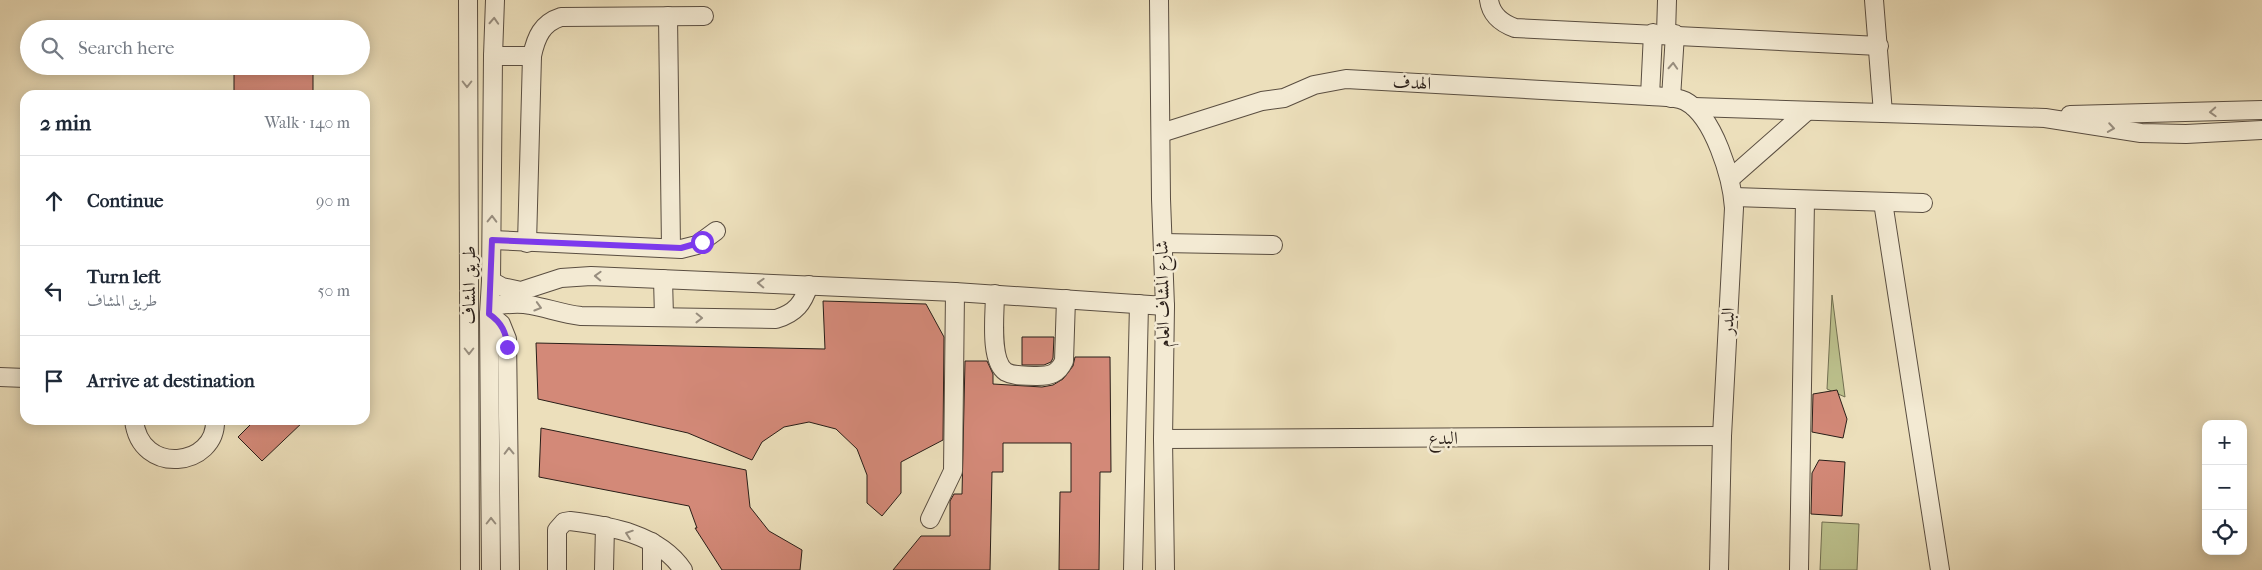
<!DOCTYPE html>
<html lang="en">
<head>
<meta charset="utf-8">
<style>
  body { margin:0; font-family:"IM FELL French Canon",Amiri,serif; background:#f6f6f7; color:#1f2937 }
  .controls { position:absolute; right:15px; bottom:15px; display:grid; overflow:hidden; border-radius:10px; box-shadow:0 2px 12px #0003 }
  .controls button { width:45px; height:45px; display:grid; place-items:center; padding:0; border:0; border-bottom:1px solid #e0e1e3; background:#fff; color:#1f2937; font:25px sans-serif }
  .stop { position:absolute; width:15px; height:15px; margin:-11px; border:4px solid #7c3aed; border-radius:50%; background:#fff }
  .stop.end { background:#7c3aed; border-color:#fff; box-shadow:0 1px 5px #0008 }
  .list { margin:0; padding:0; list-style:none }
  h2 { display:flex; justify-content:space-between; align-items:center; height:65px; margin:0; padding:0 20px; font-size:21px }
  h2 small { font-size:16px; font-weight:400; color:#747a83 }
  .list li { display:grid; grid-template-columns:32px 1fr auto; gap:15px; align-items:center; box-sizing:border-box; height:90px; padding:0 20px; border-top:1px solid #e0e1e3 }
  .list b { display:block; font-size:19px; white-space:nowrap }
  .list p { margin:0; font-size:16px; white-space:nowrap; color:#747a83 }
  .list em { font-size:16px; font-style:normal; color:#747a83 }
  .icon { flex:none; width:28px; height:28px; fill:none; stroke:currentColor; stroke-width:2; stroke-linecap:round; stroke-linejoin:round }
  .map { position:relative; flex:none; width:2262px; height:570px; overflow:hidden }
  .search { position:absolute; background:#fff; box-shadow:0 2px 12px #0003; left:20px; top:20px; width:350px; height:55px; display:flex; align-items:center; gap:12px; box-sizing:border-box; padding:0 18px; border-radius:28px; color:#747a83; font-size:19px }
  .panel { position:absolute; background:#fff; box-shadow:0 2px 12px #0003; left:20px; top:90px; width:350px; height:335px; border-radius:15px }
  .map>svg:first-child { display:block }
  .green { fill:#bcc18d; stroke:#727052 }
  .building { fill:#d38978; stroke:#291e18 }
  .lines { fill:none; stroke-linecap:round; stroke-linejoin:round }
  .minor-casing { stroke:#5a4e41; stroke-width:20 }
  .minor { stroke:#f3ead3; stroke-width:18 }
  .oneway { stroke:#988e7f }
  .route { stroke:#7c3aed; stroke-width:6 }
  .labels { text-anchor:middle; dominant-baseline:central; stroke-width:5; stroke-linejoin:round; paint-order:stroke }
  .street-label { font-size:18px; fill:#291e18; stroke:#f3ead3 }
</style>
</head>
<body>
<div class="map">
<svg width="2262" height="570" viewBox="0 0 2262 570">
  <rect width="100%" height="100%" fill="#ecdfbb"/>
  <filter id="stains"><feTurbulence type="fractalNoise" baseFrequency=".004" numOctaves="4"/><feColorMatrix values="0 0 0 0 .2 0 0 0 0 .09 0 0 0 0 .02 0 0 0 .5 -.17"/></filter>
  <radialGradient id="worn" r=".72"><stop offset=".6" stop-color="#630" stop-opacity="0"/><stop offset="1" stop-color="#630" stop-opacity=".3"/></radialGradient>
  <g class="green">
    <polygon points="1832,295 1845,397 1827,389"/>
    <polygon points="1822,522 1859,524 1857,570 1820,570"/>
  </g>
  <g class="building">
    <rect x="234" y="66" width="79" height="29"/>
    <polygon points="823,301 926,304 944,337 943,440 901,462 901,493 882,516 867,503 867,475 857,449 836,429 809,422 784,427 762,442 752,460 688,433 538,399 536,343 825,349"/>
    <polygon points="1022,337 1054,337 1053,358 1051,362 1044,365 1022,365"/>
    <polygon points="1075,357 1110,357 1111,472 1100,472 1099,570 1059,570 1060,492 1071,492 1071,443 1003,443 1003,472 992,472 990,570 893,570 921,536 950,536 950,501 954,494 962,494 965,361 987,361 993,374 993,384 1042,387 1053,385 1063,379 1073,366"/>
    <polygon points="1837,390 1847,419 1843,438 1812,432 1813,394"/>
    <polygon points="255,420 305,420 262,461 238,437"/>
    <polygon points="541,428 746,470 750,507 769,531 802,550 800,570 722,570 695,528 697,528 689,506 539,477"/>
    <polygon points="1819,460 1845,462 1842,516 1811,514 1812,473"/>
  </g>
  <g class="lines">
    <g class="minor-casing">
      <g id="minor">
        <polyline points="468,0 470,570"/>
        <polyline points="1159,0 1161,199 1165,306 1163,439 1165,570"/>
        <path d="M 1489,0 C 1491,15 1501,23 1515,28 L 1879,46"/>
        <polyline points="1874,0 1883,113"/>
        <polyline points="668,16 671,248"/>
        <polyline points="1666,34 1667,0"/>
        <polyline points="493,56 532,56"/>
        <polyline points="1650,96 1653,33"/>
        <polyline points="1671,98 1675,34"/>
        <polyline points="1694,107 2045,118 2141,133 2186,134 2262,130"/>
        <polyline points="2070,115 2262,110"/>
        <path d="M 1161,133 L 1262,101 L 1284,98 L 1314,85 L 1346,79 L 1650,96 C 1661,97 1675,96 1685,101 C 1714,116 1732,178 1734,208 L 1722,436 L 1719,570"/>
        <polyline points="1731,178 1807,111"/>
        <polyline points="1734,197 1923,203"/>
        <polyline points="1883,202 1940,570"/>
        <polyline points="492,240 681,249 697,245 716,231"/>
        <path d="M 527,243 L 532,56 C 536,37 542,23 561,17 L 704,16"/>
        <polyline points="1163,243 1273,245"/>
        <polyline points="663,279 664,317"/>
        <polyline points="491,281 502,287 521,291 561,278 591,276 955,292 1165,306"/>
        <path d="M 995,294 C 995,313 989,361 1006,372 C 1015,377 1027,375 1037,376 C 1050,376 1058,374 1064,361 L 1066,299"/>
        <path d="M 490,306 C 503,305 516,302 530,305 C 547,308 563,314 581,316 L 776,319 C 796,313 803,303 809,285"/>
        <polyline points="489,314 501,324 507,339 510,570"/>
        <polyline points="0,377 25,378"/>
        <path d="M 134,420 C 140,477 217,467 215,420"/>
        <polyline points="1163,439 1722,436"/>
        <polyline points="930,519 953,471 955,292"/>
        <polyline points="491,570 489,314 491,281 493,56 495,0"/>
        <path d="M 557,570 L 557,530 L 564,522 L 570,521 C 610,526 659,534 683,570"/>
        <polyline points="604,570 605,526"/>
        <polyline points="652,570 652,542"/>
        <polyline points="1133,570 1139,304"/>
        <polyline points="1799,570 1805,200"/>
      </g>
    </g>
    <use href="#minor" class="minor"/>
  </g>
  <defs><path id="oneway-chevron" d="M-2-3.5L2.5 0L-2 3.5" fill="none" stroke-width="1.6" stroke-linecap="round" stroke-linejoin="round" transform="scale(1.25)"/></defs>
  <g class="oneway">
    <use href="#oneway-chevron" transform="translate(494 21) rotate(-87)"/>
    <use href="#oneway-chevron" transform="translate(1673 66) rotate(-87)"/>
    <use href="#oneway-chevron" transform="translate(467 84) rotate(90)"/>
    <use href="#oneway-chevron" transform="translate(2213 112) rotate(177)"/>
    <use href="#oneway-chevron" transform="translate(2111 128) rotate(9)"/>
    <use href="#oneway-chevron" transform="translate(492 219) rotate(-89)"/>
    <use href="#oneway-chevron" transform="translate(598 276) rotate(-178)"/>
    <use href="#oneway-chevron" transform="translate(761 283) rotate(-178)"/>
    <use href="#oneway-chevron" transform="translate(538 307) rotate(16)"/>
    <use href="#oneway-chevron" transform="translate(699 318) rotate(1)"/>
    <use href="#oneway-chevron" transform="translate(469 351) rotate(90)"/>
    <use href="#oneway-chevron" transform="translate(509 451) rotate(-91)"/>
    <use href="#oneway-chevron" transform="translate(491 521) rotate(-90)"/>
    <use href="#oneway-chevron" transform="translate(629 534) rotate(-161)"/>
  </g>
  <g class="lines">
    <path class="route" d="M 507,347 C 507,332 501,322 489,314 L 492,240 L 681,248 L 702,242"/>
  </g>
  <g class="labels">
    <g class="street-label">
      <text transform="translate(1412 83) rotate(3)">الهدف</text>
      <text transform="translate(469 285) rotate(-90)">طريق المشاف</text>
      <text transform="translate(1163 294) rotate(-91)">شارع المشاف العام</text>
      <text transform="translate(1728 321) rotate(-87)">البدر</text>
      <text x="1443" y="438">البدع</text>
    </g>
  </g>
  <rect width="100%" height="100%" filter="url(#stains)"/>
  <rect width="100%" height="100%" fill="url(#worn)"/>
</svg>
<div class="controls">
<button>+</button>
<button>−</button>
<button><svg class="icon" aria-label="locate" viewBox="0 0 24 24"><circle cx="12" cy="12" r="6"/><path d="M12 2v4M12 18v4M2 12h4M18 12h4"/></svg></button>
</div>
<div class="stop" style="left:702px;top:242px"></div>
<div class="stop end" style="left:507px;top:347px"></div>
<div class="search"><svg class="icon" aria-label="search" viewBox="0 0 24 24"><circle cx="10" cy="10" r="6"/><path d="M15 15l6 6"/></svg>Search here</div>
<section class="panel">
<h2>2 min<small>Walk · 140 m</small></h2>
<ul class="list">
<li><svg class="icon" aria-label="ahead" viewBox="0 0 24 24"><path d="M12 20V5M6 11l6-6 6 6"/></svg><div><b>Continue</b></div><em>90 m</em></li>
<li><svg class="icon" aria-label="left" viewBox="0 0 24 24"><path d="M17 20v-9H6M10 6l-5 5 5 5"/></svg><div><b>Turn left</b><p>طريق المشاف</p></div><em>50 m</em></li>
<li><svg class="icon" aria-label="arrive" viewBox="0 0 24 24"><path d="M6 21V4h12l-3 4 3 4H6"/></svg><div><b>Arrive at destination</b></div></li>
</ul>
</section>
</div>
</body>
</html>
